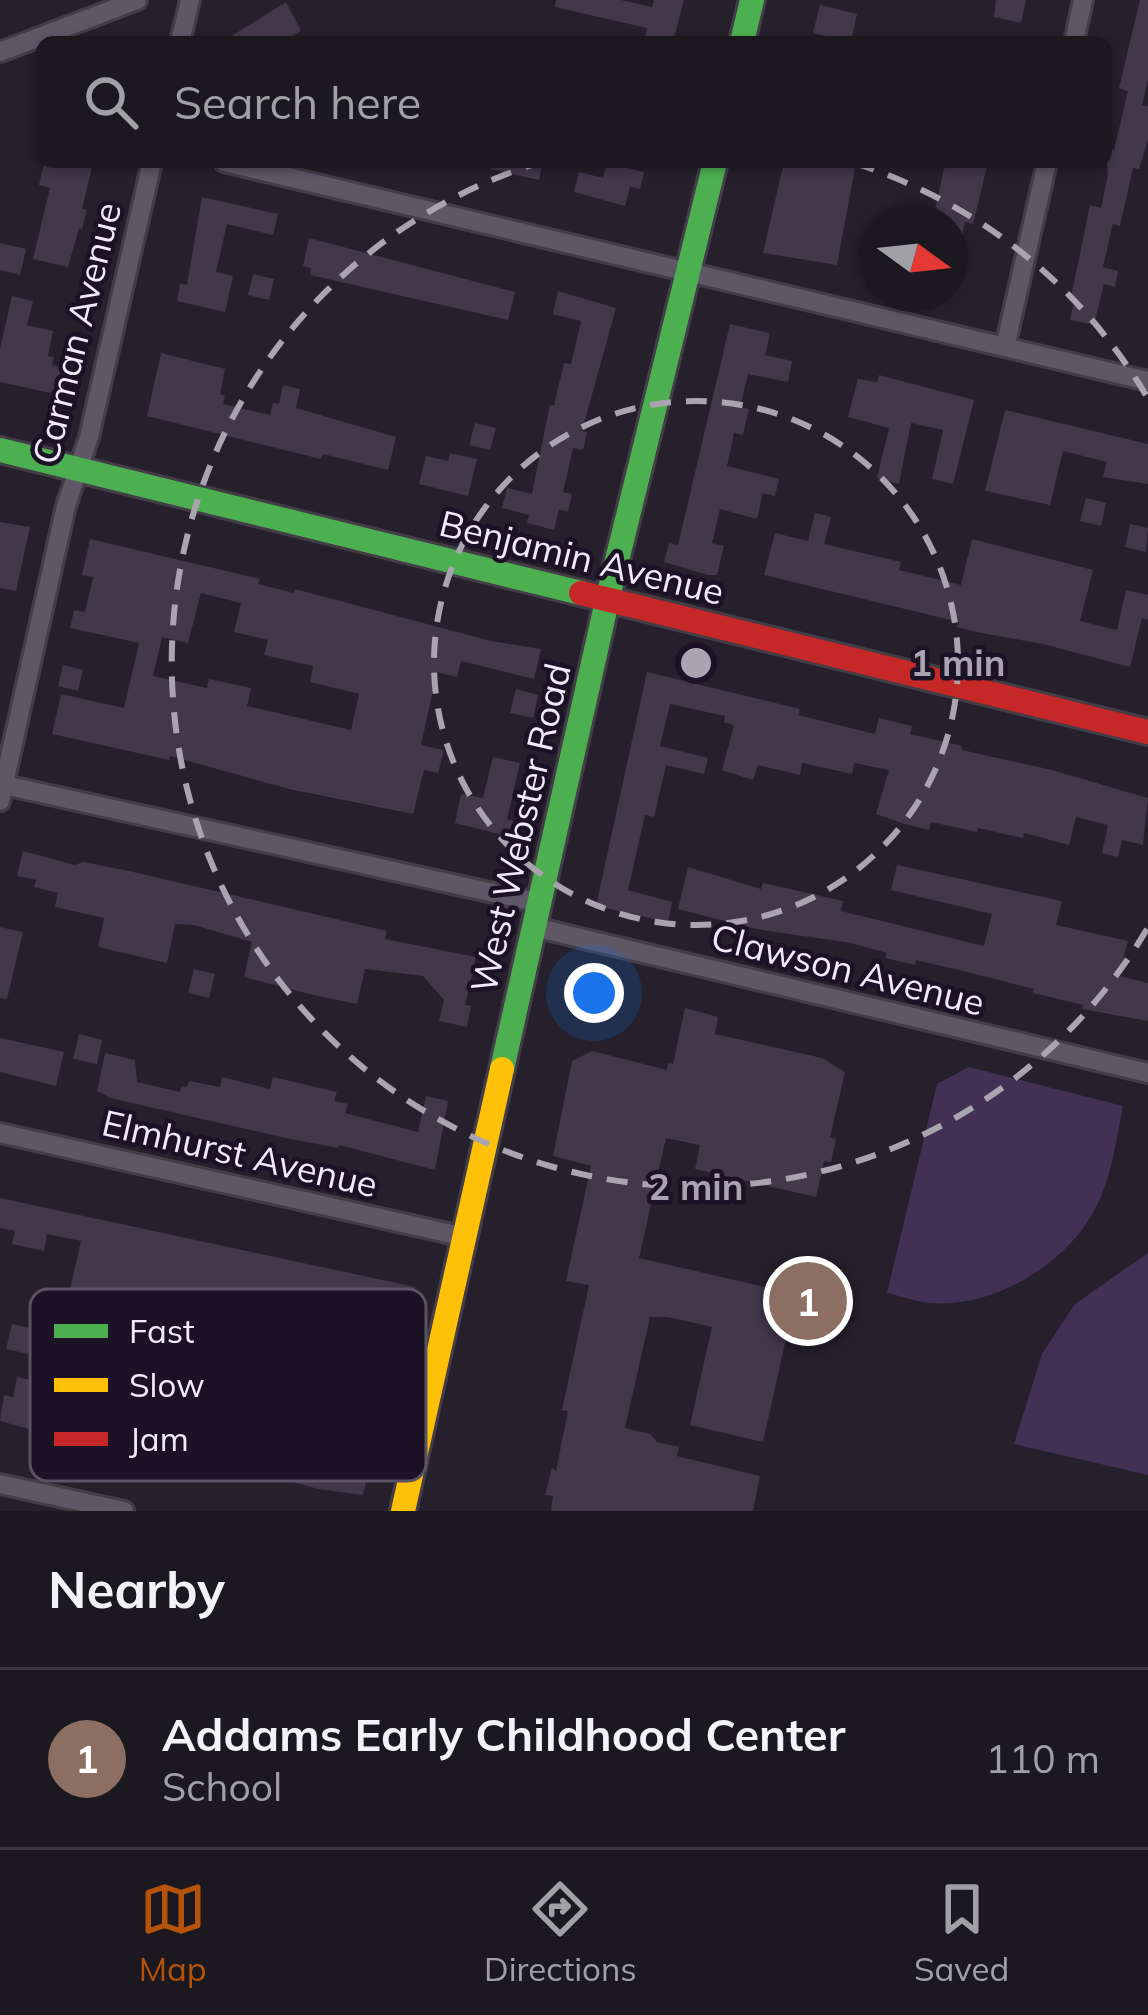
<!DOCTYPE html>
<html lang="en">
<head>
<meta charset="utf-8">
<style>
  body { margin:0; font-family:Mulish,sans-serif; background:#29252d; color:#f1f3f6 }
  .compass { position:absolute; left:860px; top:204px; width:108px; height:108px; border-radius:50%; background:#1c1820; box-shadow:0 3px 9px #0004; rotate:105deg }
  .you { position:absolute; left:594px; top:993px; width:42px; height:42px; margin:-30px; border:9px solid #fff; border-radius:50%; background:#1a73e8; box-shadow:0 0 0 18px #1a73e833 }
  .badge { display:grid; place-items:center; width:78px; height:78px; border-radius:50%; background:#b45309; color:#fff; font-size:39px; font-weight:700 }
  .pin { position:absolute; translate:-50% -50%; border:6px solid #fff; box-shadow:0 3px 12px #0006 }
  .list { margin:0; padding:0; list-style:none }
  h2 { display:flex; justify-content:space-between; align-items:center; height:156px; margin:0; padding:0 48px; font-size:51px }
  h2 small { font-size:39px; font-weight:400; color:#a0a0a5 }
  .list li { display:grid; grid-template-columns:78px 1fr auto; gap:36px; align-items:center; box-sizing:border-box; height:180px; padding:0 48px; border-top:3px solid #3a373e }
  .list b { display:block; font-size:45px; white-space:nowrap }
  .list p { margin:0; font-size:39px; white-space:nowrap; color:#a0a0a5 }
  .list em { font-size:39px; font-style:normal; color:#a0a0a5 }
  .icon { flex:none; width:66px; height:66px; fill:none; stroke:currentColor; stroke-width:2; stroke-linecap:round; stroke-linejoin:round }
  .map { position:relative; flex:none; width:1148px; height:1511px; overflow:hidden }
  .search { position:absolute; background:#1c1820; box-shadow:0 3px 9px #0004; left:36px; right:36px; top:36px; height:132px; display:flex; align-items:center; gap:30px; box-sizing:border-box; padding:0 42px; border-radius:18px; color:#a0a0a5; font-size:45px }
  .sheet { height:336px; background:#1c1820 }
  nav { display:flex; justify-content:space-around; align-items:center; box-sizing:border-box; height:168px; border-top:3px solid #3a373e; background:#1c1820; font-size:33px; color:#a0a0a5 }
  nav a { display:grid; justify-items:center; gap:6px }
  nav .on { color:#b45309 }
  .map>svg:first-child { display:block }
  .green { fill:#423155 }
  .building { fill:#41384a; fill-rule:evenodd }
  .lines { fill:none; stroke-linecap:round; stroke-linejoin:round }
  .street-casing { stroke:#423d47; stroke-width:24 }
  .fast-casing { stroke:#423d47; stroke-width:30 }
  .slow-casing { stroke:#423d47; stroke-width:30 }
  .jam-casing { stroke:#423d47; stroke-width:30 }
  .street { stroke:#5d5766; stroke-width:18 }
  .fast { stroke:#4caf50; stroke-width:24 }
  .slow { stroke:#ffc107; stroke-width:24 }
  .jam { stroke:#c62828; stroke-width:24 }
  .ring { fill:none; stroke:#aaa4b1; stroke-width:6; stroke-dasharray:21 15 }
  .labels { text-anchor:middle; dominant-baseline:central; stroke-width:9; stroke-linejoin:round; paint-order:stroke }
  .street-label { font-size:36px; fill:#f1ebf9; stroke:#1b1226 }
  .key { fill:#1b1226; stroke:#5b5365; stroke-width:3 }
  .key-label { font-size:33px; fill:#f1ebf9 }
  .centre { fill:#aaa4b1; stroke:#1b1226; stroke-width:6 }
  .ring-label { font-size:36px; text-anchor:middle; font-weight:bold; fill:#aaa4b1; stroke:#1b1226; stroke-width:9; stroke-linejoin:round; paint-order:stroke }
</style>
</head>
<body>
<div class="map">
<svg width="1148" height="1511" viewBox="0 0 1148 1511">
  <rect width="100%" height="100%" fill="#25202b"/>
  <g class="green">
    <path d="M 969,1067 L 1123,1106 C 1116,1141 1111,1182 1093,1213 C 1064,1265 993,1308 932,1303 C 917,1302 901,1296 887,1293 L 937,1084 Z"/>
    <polygon points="1148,1253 1148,1475 1014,1444 1042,1354 1075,1304"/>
  </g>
  <g class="building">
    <polygon points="556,0 621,0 652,7 654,0 684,0 673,42 644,42 647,28 555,7"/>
    <polygon points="996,0 1026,0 1021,23 994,17"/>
    <polygon points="1140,0 1148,0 1148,79 1142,105 1148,106 1148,140 1139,169 1133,168 1120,226 1113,224 1103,267 1118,271 1115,287 1104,284 1094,325 1070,320 1075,298 1071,297 1090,205 1101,208 1108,175 1106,148 1114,150 1128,91 1119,88"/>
    <polygon points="286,2 301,31 281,42 222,42"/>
    <polygon points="820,5 857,14 851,42 813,33"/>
    <polygon points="58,162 93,162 82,209 87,210 82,229 79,228 68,267 33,259 50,188 39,185 44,164 57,167"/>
    <polygon points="491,162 543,162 539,180 491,169"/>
    <polygon points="784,162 856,162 837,265 763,253"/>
    <polygon points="959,162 988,162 973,224 965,222 957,258 950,258 950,219 934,215 945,164 958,167"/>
    <polygon points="607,163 644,172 640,189 630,187 625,206 574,192 579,172 603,178"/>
    <polygon points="202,197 278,214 273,235 227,224 216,272 233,276 225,312 177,301 180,283 187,285"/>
    <polygon points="309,238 515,292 508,320 310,275 311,268 303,266"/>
    <polygon points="0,243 26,249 20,275 0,270"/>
    <polygon points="253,274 274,279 269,300 248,295"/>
    <polygon points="558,291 616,308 582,431 587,432 583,450 573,448 563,492 572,494 568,512 559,509 554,530 527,523 529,515 502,508 507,488 532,494 550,405 554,405 564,363 571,364 581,321 553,314"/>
    <polygon points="12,296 33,301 27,325 53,331 48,356 54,357 52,365 62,368 55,394 0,382 0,348"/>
    <polygon points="730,324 770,333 765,355 792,361 788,382 748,374 740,407 749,409 743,435 734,433 727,466 779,479 775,496 763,493 757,519 720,509 712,543 724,546 717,575 708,575 664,562 669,543 678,545"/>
    <polygon points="161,353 225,369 220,394 225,396 223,404 270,415 273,403 279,404 283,385 300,389 296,408 396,437 388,470 323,454 321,459 147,416"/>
    <polygon points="879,375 974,400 953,484 932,479 943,430 911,423 899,484 877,478 889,428 848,417 858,379 877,382"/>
    <polygon points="1005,410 1148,444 1148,484 1103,477 1107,462 1063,451 1050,505 985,491"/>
    <polygon points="475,423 496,428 490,450 469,445"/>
    <polygon points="450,453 477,459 468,496 419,484 426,456 448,461"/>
    <polygon points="1086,498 1106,503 1101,526 1080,521"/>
    <polygon points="815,513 831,517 824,544 901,562 899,570 961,585 972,539 1093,570 1080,621 1117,630 1126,590 1148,595 1148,620 1142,618 1130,667 1043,644 981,633 957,627 959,622 764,575 775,533 808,541"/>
    <polygon points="0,522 30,527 16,591 0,588"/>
    <polygon points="1130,524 1148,528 1146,552 1125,547"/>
    <path d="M 90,539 L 260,579 L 258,584 L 294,593 L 295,589 L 491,641 L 541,649 L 534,679 L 461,661 L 457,677 L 437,672 L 421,745 L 444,750 L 438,773 L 424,770 L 413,814 L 289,789 L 170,756 L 169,760 L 52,734 L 61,694 L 124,708 L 139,643 L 70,628 L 74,610 L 85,612 L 93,577 L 82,575 ZM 201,593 L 241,603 L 234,632 L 268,640 L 264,655 L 313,666 L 310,682 L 359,694 L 351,730 L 247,706 L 251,688 L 209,679 L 207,688 L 153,676 L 162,637 L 188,643 Z"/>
    <polygon points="63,665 83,670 78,691 58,686"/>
    <polygon points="647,672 800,709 798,715 875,734 879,718 912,726 910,734 962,746 962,750 1052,770 1148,798 1143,845 1122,840 1118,857 1102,853 1108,825 1076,817 1069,845 1024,833 1023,838 978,828 977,832 931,822 929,830 904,824 876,814 889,770 854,763 852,774 802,763 800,775 758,765 753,780 722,770 734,725 724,722 725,716 670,704 660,746 708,758 704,774 666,765 654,817 645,815 628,890 672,902 668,922 596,906"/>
    <polygon points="516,689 538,695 533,718 510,713"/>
    <polygon points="493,757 520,763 507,819 514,821 511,837 455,823 461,794 483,798"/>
    <polygon points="23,851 75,865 83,862 129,871 340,920 387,931 385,939 476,957 465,1005 471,1006 467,1027 439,1021 444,1000 423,976 365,969 357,1004 313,995 244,977 252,942 194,925 175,924 167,963 98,947 104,918 55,907 58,893 34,887 36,880 17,876"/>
    <polygon points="897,865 1062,901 1056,925 1128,941 1119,976 1148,983 1148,1021 1082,1009 1083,1005 1033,993 1034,989 963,971 916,960 915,965 885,958 887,953 851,943 756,929 678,909 688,867 761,889 763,883 843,901 841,911 984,946 992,914 891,890"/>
    <polygon points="0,927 23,932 7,999 0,998"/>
    <polygon points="194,969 215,974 209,998 188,993"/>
    <polygon points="685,1008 718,1017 715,1034 822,1058 845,1072 830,1137 836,1139 831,1162 824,1161 816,1197 695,1169 700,1145 666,1138 639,1258 796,1294 763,1442 690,1425 712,1327 668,1317 650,1317 625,1428 650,1434 657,1442 679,1447 677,1456 760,1476 753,1511 551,1511 553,1496 545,1495 552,1468 556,1471 568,1411 562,1410 589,1285 566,1281 591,1166 553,1156 572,1061 592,1051 667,1070 668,1063 673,1064"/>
    <polygon points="79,1034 102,1040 97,1064 73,1059"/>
    <polygon points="0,1038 64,1052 56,1086 0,1072"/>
    <polygon points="105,1053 135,1060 137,1082 180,1092 181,1086 187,1087 189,1081 220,1087 222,1077 270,1089 273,1077 337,1092 334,1101 348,1104 345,1113 418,1132 426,1096 448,1101 435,1170 339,1145 338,1148 290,1139 110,1098 97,1091"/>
    <polygon points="0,1198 415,1287 408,1314 391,1311 389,1321 361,1314 359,1322 342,1319 333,1358 309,1353 298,1404 269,1397 279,1351 262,1347 264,1337 70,1289 81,1241 47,1234 44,1251 12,1244 15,1231 0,1228"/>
    <polygon points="12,1324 33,1329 28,1354 6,1349"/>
    <polygon points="176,1362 203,1368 200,1382 247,1392 240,1425 275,1433 272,1445 278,1449 329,1460 332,1449 350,1454 349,1462 370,1466 363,1495 318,1489 263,1474 262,1481 120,1450 119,1454 0,1421 4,1395 13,1397 17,1377 44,1383 39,1403 98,1416 101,1403 121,1408 130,1368 172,1377"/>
  </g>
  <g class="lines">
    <g class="street-casing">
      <g id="street">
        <polyline points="180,42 190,0"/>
        <polyline points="1074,42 1083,0"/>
        <polyline points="0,52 137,0"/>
        <polyline points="224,162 1148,381"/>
        <polyline points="1005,347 1047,162"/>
        <polyline points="0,784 539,903"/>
        <polyline points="0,801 66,506 89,437 152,162"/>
        <polyline points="534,927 1148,1073"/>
        <polyline points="0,1133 465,1237"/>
        <polyline points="0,1484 124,1511"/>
      </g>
    </g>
    <g class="fast-casing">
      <g id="fast">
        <polyline points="742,42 752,0"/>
        <polyline points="0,450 581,593"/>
        <polyline points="502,1069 607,601 715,162"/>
      </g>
    </g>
    <g class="slow-casing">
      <polyline id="slow" points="403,1511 502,1069"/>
    </g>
    <g class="jam-casing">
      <polyline id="jam" points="581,593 1148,732"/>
    </g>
    <use href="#street" class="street"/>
    <use href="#fast" class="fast"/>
    <use href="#slow" class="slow"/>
    <use href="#jam" class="jam"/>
  </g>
  <g class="ring">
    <circle cx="696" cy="663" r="262"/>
    <path d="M1147 929A524 524 0 1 1 538 163M854 163A524 524 0 0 1 1147 397"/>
  </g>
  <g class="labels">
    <g class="street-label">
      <text transform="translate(76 333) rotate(-76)">Carman Avenue</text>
      <text transform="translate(582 557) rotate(14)">Benjamin Avenue</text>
      <text transform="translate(520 828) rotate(-77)">West Webster Road</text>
      <text transform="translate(848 969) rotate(14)">Clawson Avenue</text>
      <text transform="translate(240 1153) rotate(13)">Elmhurst Avenue</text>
    </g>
  </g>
  <rect x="30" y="1289" width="396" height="192" rx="18" class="key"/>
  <rect x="54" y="1324" width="54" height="14" fill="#4caf50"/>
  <rect x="54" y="1378" width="54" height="14" fill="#ffc107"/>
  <rect x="54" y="1432" width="54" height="14" fill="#c62828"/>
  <g class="key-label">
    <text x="129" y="1343">Fast</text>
    <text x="129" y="1397">Slow</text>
    <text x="129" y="1451">Jam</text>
  </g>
  <circle cx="696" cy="663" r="18" class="centre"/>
  <g class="ring-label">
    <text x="958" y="676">1 min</text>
    <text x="696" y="1200">2 min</text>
  </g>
</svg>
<svg class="compass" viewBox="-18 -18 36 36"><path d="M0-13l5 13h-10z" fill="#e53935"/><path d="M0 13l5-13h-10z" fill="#a0a0a5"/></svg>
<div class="you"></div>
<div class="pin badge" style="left:808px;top:1301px;background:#8d6e63">1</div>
<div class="search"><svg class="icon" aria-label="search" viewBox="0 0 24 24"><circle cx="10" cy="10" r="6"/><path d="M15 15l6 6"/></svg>Search here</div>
</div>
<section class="sheet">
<h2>Nearby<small></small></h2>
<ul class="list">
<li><span class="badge" style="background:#8d6e63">1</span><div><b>Addams Early Childhood Center</b><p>School</p></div><em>110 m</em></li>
</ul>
</section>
<nav>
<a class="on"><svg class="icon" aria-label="map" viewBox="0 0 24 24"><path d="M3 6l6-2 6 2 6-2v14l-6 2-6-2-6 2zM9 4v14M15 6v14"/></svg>Map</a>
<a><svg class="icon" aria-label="directions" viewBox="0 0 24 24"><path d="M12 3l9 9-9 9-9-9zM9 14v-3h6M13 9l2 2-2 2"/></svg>Directions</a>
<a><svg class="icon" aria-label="saved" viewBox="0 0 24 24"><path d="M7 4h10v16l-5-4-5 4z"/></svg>Saved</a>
</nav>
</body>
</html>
